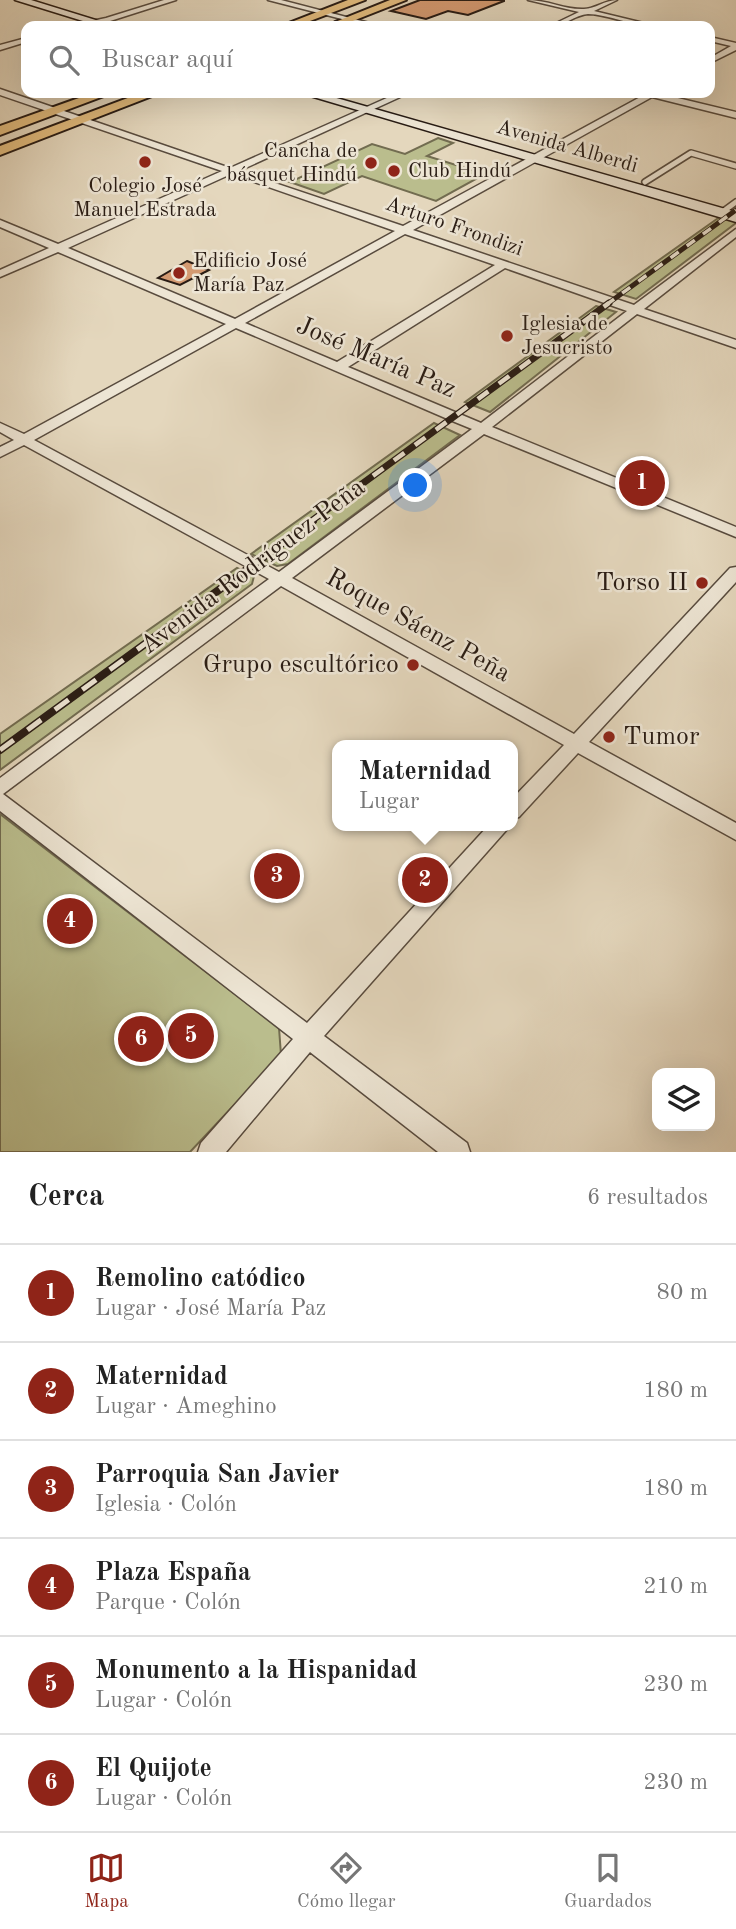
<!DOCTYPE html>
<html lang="es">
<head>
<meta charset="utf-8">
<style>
  body { margin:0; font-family:"Old Standard TT",serif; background:#f6f6f6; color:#222 }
  .controls { position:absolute; right:21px; bottom:21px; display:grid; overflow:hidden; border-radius:14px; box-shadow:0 7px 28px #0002 }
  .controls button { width:63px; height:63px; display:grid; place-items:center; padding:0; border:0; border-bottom:2px solid #e0e0e0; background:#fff; color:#222; font:35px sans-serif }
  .you { position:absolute; left:416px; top:486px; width:24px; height:24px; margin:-18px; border:5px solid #fff; border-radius:50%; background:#1a73e8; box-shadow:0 0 0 10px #1a73e833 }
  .badge { display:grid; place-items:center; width:46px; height:46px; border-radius:50%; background:#8f2418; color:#fff; font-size:23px; font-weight:700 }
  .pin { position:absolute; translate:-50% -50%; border:4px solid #fff; box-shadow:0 2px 7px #0006 }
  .popup { position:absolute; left:332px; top:740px; width:186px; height:91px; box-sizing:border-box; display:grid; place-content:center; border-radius:14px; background:#fff; filter:drop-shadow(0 2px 5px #0005); font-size:23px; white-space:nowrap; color:#767676 }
  .popup b { font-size:26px; color:#222 }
  .popup::after { content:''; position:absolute; left:50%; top:100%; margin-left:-14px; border:14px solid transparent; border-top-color:#fff }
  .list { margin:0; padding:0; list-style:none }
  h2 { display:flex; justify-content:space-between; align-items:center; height:91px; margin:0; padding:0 28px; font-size:30px }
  h2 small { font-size:23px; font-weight:400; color:#767676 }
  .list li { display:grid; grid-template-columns:46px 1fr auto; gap:21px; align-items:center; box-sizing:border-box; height:98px; padding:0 28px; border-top:2px solid #e0e0e0 }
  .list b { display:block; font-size:26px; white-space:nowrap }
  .list p { margin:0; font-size:23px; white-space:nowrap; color:#767676 }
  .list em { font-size:23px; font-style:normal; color:#767676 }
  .icon { flex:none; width:38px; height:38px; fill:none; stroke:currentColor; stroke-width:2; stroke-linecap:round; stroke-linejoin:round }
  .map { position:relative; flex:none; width:736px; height:1152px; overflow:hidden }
  .search { position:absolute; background:#fff; box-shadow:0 7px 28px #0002; left:21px; right:21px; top:21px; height:77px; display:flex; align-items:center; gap:18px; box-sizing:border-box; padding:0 24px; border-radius:14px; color:#767676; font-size:26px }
  .sheet { height:679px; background:#fff }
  nav { display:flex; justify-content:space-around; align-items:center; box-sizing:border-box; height:98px; border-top:2px solid #e0e0e0; background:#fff; font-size:19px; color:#767676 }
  nav a { display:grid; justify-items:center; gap:4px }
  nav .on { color:#8f2418 }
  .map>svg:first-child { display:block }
  .green { fill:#babd8d; stroke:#726c50; stroke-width:2 }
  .building { fill:#d49a71; stroke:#291c14; stroke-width:2 }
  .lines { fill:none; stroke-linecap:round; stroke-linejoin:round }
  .service-casing { stroke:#584b3e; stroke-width:8 }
  .minor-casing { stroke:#584b3e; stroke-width:3 }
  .secondary-casing { stroke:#291c14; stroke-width:3 }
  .primary-casing { stroke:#291c14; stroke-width:4 }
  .service { stroke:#ede5d4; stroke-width:5 }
  .minor { fill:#ede5d4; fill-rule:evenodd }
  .secondary { fill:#ede5d4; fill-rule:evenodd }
  .primary { fill:#e2bc7e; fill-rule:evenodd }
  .rail-far2-casing { stroke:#291c14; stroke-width:5 }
  .rail-far1-casing { stroke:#291c14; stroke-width:7 }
  .rail-casing { stroke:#291c14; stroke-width:8 }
  .rail-far2 { stroke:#ede5d4; stroke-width:3.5; stroke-dasharray:10; stroke-linecap:butt }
  .rail-far1 { stroke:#ede5d4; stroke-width:4.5; stroke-dasharray:13; stroke-linecap:butt }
  .rail { stroke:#ede5d4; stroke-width:5; stroke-dasharray:17; stroke-linecap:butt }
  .poi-dot { fill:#8f2418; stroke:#ede5d4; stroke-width:2.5 }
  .labels { text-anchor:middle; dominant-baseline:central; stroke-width:5; stroke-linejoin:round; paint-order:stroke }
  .far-street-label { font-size:21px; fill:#291c14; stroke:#ede5d4 }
  .far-poi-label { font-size:21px; fill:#291c14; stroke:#ede5d4; text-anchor:start }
  .street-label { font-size:26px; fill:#291c14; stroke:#ede5d4 }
  .poi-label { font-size:26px; fill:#291c14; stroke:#ede5d4; text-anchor:end }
</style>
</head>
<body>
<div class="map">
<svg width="736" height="1152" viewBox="0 0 736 1152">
  <rect width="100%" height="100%" fill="#e4d7bd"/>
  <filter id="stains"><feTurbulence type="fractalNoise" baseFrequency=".00286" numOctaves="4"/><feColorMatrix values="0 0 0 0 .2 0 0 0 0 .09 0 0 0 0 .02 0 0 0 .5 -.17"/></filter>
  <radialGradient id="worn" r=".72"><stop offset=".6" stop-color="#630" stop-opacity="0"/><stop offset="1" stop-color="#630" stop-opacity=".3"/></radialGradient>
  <g class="green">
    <polygon points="438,138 453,143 427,156 485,174 436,201 362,176 324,194 290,182 372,144 405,154"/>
    <polygon points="721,216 736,221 736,223 636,299 614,292"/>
    <polygon points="596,306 616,312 490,412 465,402"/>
    <polygon points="434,423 460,435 288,564 277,566 251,554"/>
    <polygon points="237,568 254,576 252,584 0,770 0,734"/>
    <polygon points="0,814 279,1028 281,1055 190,1152 0,1152"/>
  </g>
  <g class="building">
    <polygon points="420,0 504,0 504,1 468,15 448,11 426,19 391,11"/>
    <polygon points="187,261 209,270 180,285 158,278"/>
  </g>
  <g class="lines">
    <g class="service-casing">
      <g id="service">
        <polyline points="645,182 691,153 736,166"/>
        <polyline points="721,213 736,202"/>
      </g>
    </g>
    <g class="minor-casing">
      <g id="minor">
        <polygon points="164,0 176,0 107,22 68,26 106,18"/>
        <polygon points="268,0 281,0 381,26 369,26"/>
        <path d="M 528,0 C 547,0 566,10 584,9 C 595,9 605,0 617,0 L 594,11 L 656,26 C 633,27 608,14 588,14 C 575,15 564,26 550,26 L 579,12 Z"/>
        <polygon points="710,37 736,43 736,50 710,63 710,58 731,46 710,41"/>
        <polygon points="26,38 26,42 0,50 0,45"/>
        <path d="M 0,89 L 230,168 L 398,93 L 409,93 L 239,171 L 403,226 L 644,95 L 643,93 L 657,93 L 736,112 L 736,118 L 652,97 L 413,230 L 634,305 L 736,229 L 736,237 L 644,309 L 736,340 L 736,348 L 637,314 L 492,427 L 736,527 L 736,537 L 484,434 L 292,578 L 574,734 L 730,568 L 736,567 L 736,582 L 589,742 L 736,823 L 736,840 L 578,753 L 519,817 L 512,819 L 512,799 L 564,745 L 281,586 L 3,794 L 307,1023 L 488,826 L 510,826 L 324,1036 L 467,1143 L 470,1152 L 438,1152 L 310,1052 L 226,1152 L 198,1152 L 201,1143 L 293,1039 L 0,811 L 0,778 L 269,579 L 24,445 L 0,457 L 0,447 L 14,440 L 0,432 L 0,423 L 24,434 L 226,324 L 58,252 L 0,277 L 0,270 L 49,248 L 0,227 L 0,220 L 58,244 L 222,171 L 0,95 ZM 231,174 L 395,231 L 235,319 L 68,248 ZM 405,234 L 495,265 L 337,362 L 245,323 ZM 505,268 L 627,311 L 481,423 L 348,367 ZM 236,328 L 450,420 L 472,429 L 279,572 L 34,440 Z"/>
      </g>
    </g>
    <g class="secondary-casing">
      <g id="secondary">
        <polygon points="15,0 31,0 115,26 99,26"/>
        <polygon points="300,93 319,93 736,212 736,222"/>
      </g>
    </g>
    <g class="primary-casing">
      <g id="primary">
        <polygon points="348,0 365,0 297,26 281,26"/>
        <polygon points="390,0 406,0 345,24 335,22"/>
        <polygon points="93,93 112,93 0,135 0,126"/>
        <polygon points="141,93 160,93 0,155 0,146"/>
      </g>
    </g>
    <use href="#service" class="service"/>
    <use href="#minor" class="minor"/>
    <use href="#secondary" class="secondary"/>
    <use href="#primary" class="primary"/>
    <g class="rail-far2-casing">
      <polyline id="rail-far2" points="606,305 736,210"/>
    </g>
    <g class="rail-far1-casing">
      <polyline id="rail-far1" points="310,522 609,303"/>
    </g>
    <g class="rail-casing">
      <polyline id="rail" points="0,750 313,521"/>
    </g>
    <use href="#rail-far2" class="rail-far2"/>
    <use href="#rail-far1" class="rail-far1"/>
    <use href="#rail" class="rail"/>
  </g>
  <g class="poi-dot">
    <circle cx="145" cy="162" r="7"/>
    <circle cx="371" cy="163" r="7"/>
    <circle cx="394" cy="171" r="7"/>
    <circle cx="179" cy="273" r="7"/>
    <circle cx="507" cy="336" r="7"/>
    <circle cx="702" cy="583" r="7"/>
    <circle cx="413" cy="665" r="7"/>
    <circle cx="609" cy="737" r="7"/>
  </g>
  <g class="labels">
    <g class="far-street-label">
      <text transform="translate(567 147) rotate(16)">Avenida Alberdi</text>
      <text transform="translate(454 227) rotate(19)">Arturo Frondizi</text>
    </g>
    <g class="far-poi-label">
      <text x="357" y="151" text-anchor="end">Cancha de<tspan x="357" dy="24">básquet Hindú</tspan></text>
      <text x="408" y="171">Club Hindú</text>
      <text x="145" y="186" text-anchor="middle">Colegio José<tspan x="145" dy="24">Manuel Estrada</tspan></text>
      <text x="193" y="261">Edificio José<tspan x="193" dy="24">María Paz</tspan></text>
      <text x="521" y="324">Iglesia de<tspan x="521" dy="24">Jesucristo</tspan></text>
    </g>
    <g class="street-label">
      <text transform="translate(376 358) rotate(23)">José María Paz</text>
      <text transform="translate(253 567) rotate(-37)">Avenida Rodríguez Peña</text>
      <text transform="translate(418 626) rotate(29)">Roque Sáenz Peña</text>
    </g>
    <g class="poi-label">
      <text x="688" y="583">Torso II</text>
      <text x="399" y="665">Grupo escultórico</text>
      <text x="623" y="737" text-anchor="start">Tumor</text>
    </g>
  </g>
  <rect width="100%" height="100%" filter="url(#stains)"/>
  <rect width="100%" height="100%" fill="url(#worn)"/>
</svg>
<div class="controls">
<button><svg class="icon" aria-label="layers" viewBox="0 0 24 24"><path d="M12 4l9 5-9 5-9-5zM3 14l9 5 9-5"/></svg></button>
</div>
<div class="you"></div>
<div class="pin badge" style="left:642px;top:483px">1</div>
<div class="pin badge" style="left:425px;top:880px">2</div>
<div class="popup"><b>Maternidad</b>Lugar</div>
<div class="pin badge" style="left:277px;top:876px">3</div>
<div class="pin badge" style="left:70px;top:921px">4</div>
<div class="pin badge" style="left:191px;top:1036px">5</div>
<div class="pin badge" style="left:141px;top:1039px">6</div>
<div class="search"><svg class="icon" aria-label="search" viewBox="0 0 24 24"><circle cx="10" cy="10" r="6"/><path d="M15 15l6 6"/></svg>Buscar aquí</div>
</div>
<section class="sheet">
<h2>Cerca<small>6 resultados</small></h2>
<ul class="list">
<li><span class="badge">1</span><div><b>Remolino catódico</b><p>Lugar · José María Paz</p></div><em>80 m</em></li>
<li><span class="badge">2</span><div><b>Maternidad</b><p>Lugar · Ameghino</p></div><em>180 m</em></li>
<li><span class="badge">3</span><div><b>Parroquia San Javier</b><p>Iglesia · Colón</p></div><em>180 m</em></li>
<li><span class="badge">4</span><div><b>Plaza España</b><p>Parque · Colón</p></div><em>210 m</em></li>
<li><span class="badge">5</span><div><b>Monumento a la Hispanidad</b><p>Lugar · Colón</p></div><em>230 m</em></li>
<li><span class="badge">6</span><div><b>El Quijote</b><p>Lugar · Colón</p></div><em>230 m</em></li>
</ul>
</section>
<nav>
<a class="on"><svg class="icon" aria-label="map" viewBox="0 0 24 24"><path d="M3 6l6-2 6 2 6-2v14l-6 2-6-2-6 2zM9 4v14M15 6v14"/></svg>Mapa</a>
<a><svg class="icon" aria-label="directions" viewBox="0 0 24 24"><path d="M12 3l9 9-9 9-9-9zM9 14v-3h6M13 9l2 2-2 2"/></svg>Cómo llegar</a>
<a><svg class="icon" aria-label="saved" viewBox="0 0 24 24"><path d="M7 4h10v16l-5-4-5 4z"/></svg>Guardados</a>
</nav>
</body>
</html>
